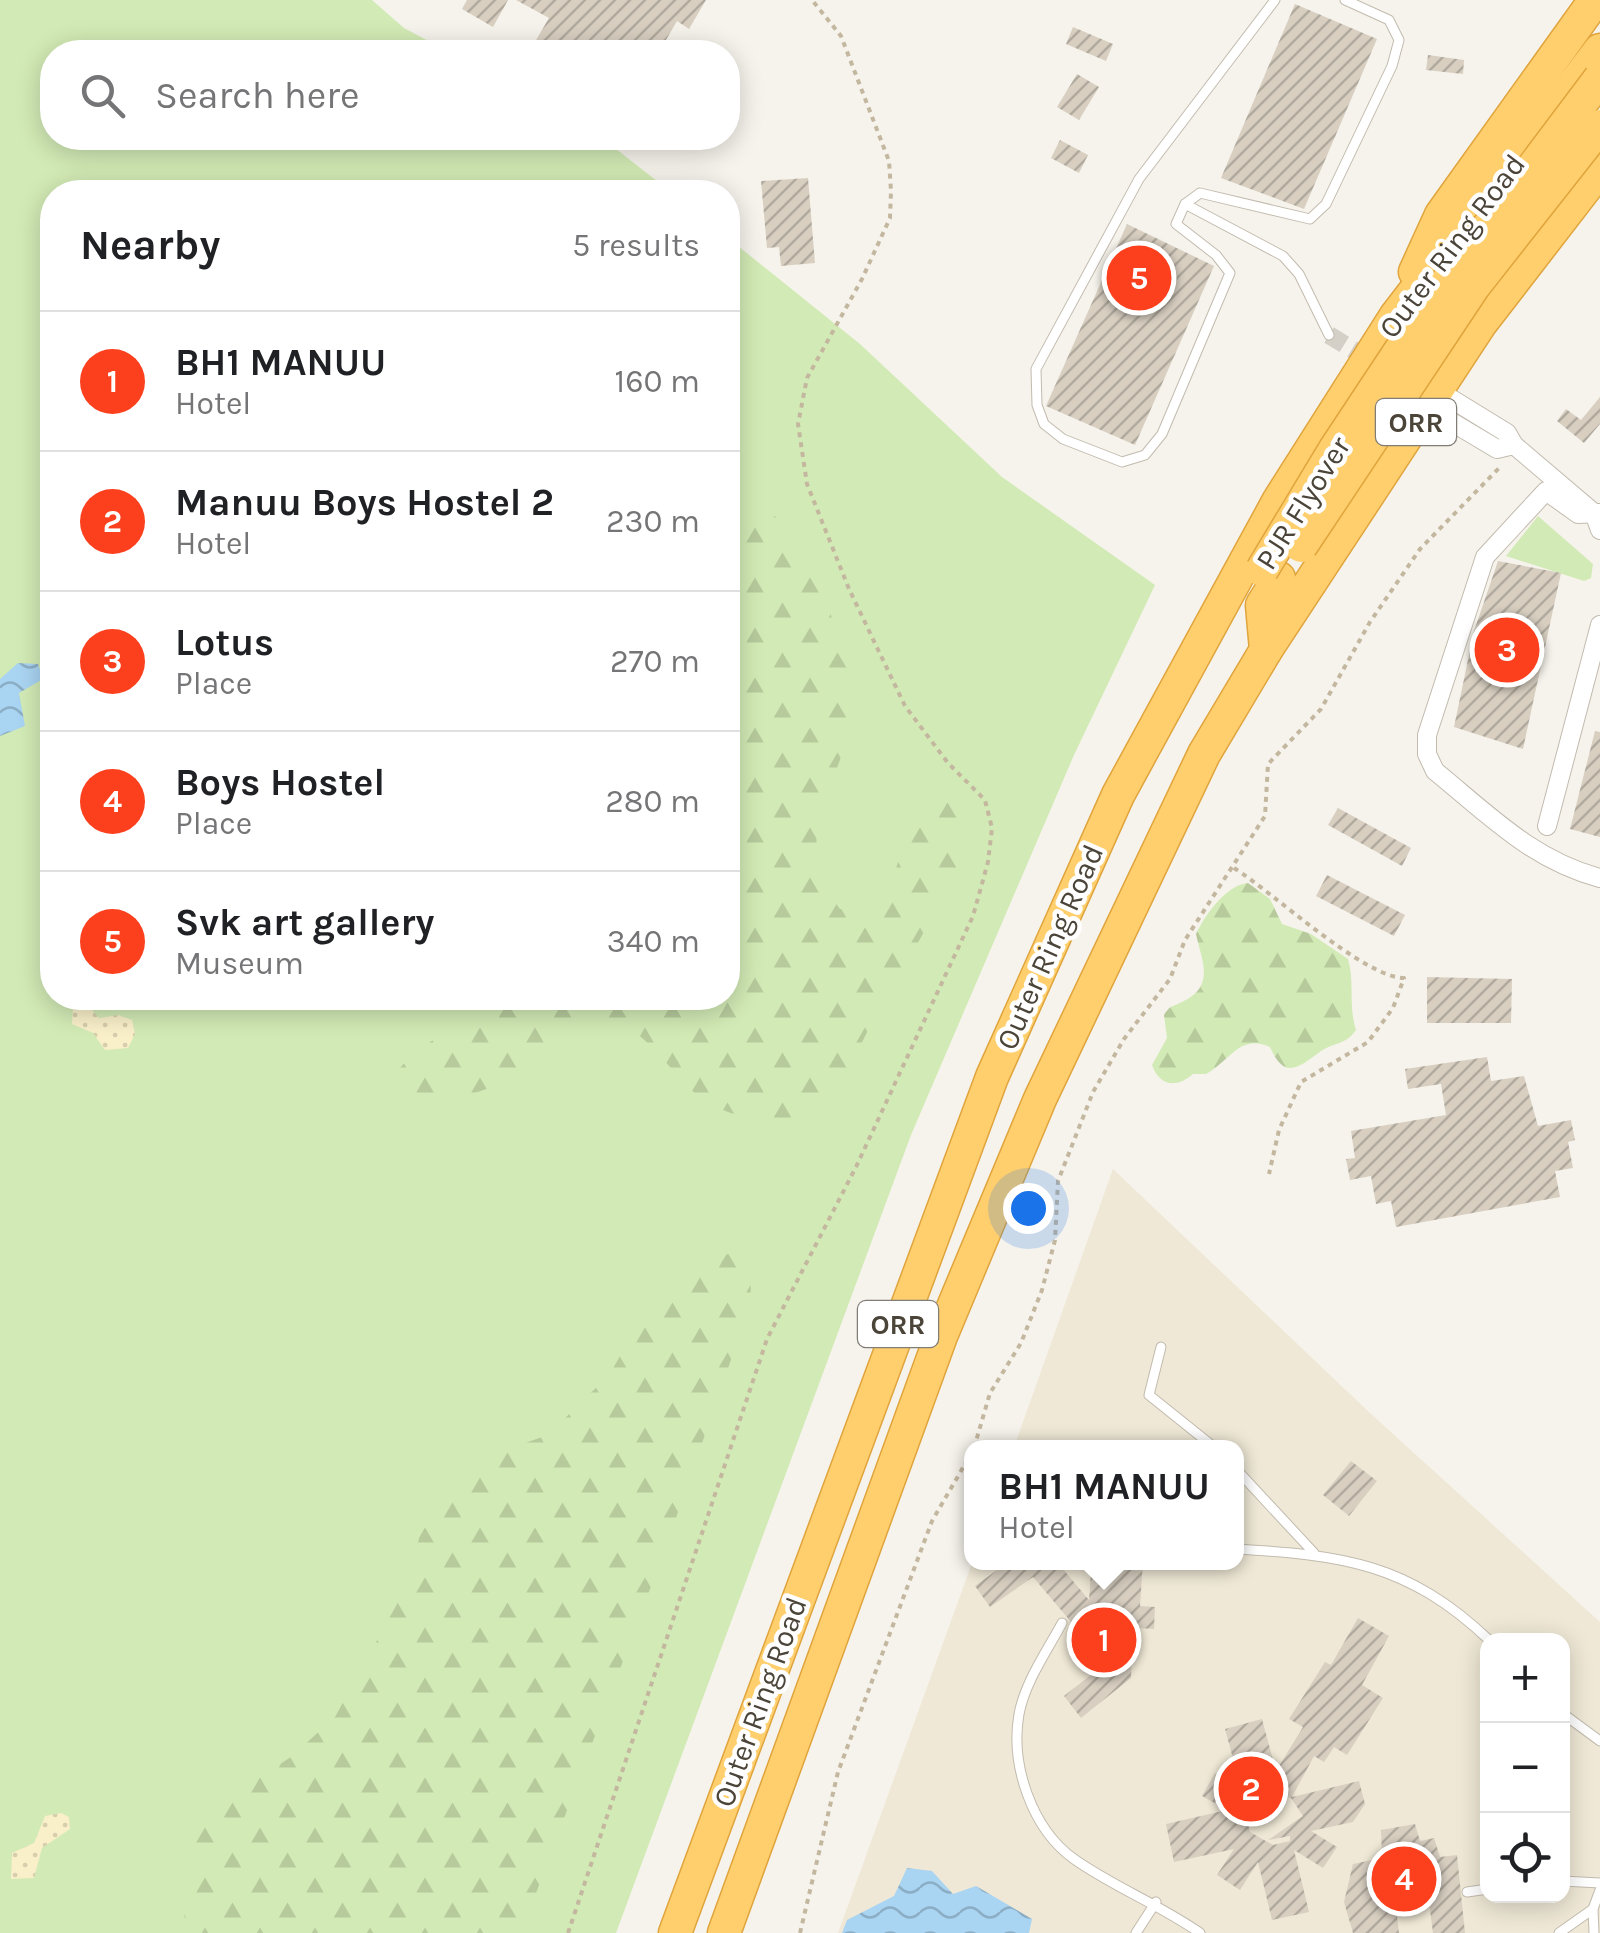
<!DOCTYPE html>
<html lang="en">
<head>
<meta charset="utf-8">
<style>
  body { margin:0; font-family:Karla,sans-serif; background:#f2f2f2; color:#202124 }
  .controls { position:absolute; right:30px; bottom:30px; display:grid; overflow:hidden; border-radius:20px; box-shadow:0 5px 25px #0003 }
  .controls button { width:90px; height:90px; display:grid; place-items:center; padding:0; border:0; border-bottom:2px solid #e0e0e0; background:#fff; color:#202124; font:50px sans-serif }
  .you { position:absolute; left:1028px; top:1208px; width:35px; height:35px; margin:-25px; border:8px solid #fff; border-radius:50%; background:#1a73e8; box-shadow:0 0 0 15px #1a73e833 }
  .badge { display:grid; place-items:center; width:65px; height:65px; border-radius:50%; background:#fc3f1d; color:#fff; font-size:32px; font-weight:700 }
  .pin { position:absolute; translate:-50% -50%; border:5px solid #fff; box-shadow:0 2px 10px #0006 }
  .popup { position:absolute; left:964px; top:1440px; width:280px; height:130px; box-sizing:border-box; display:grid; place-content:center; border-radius:20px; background:#fff; filter:drop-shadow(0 2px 8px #0005); font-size:32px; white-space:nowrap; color:#757577 }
  .popup b { font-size:38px; color:#202124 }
  .popup::after { content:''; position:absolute; left:50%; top:100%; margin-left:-20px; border:20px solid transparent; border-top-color:#fff }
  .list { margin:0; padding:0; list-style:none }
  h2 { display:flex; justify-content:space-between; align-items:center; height:130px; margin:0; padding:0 40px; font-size:42px }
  h2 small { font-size:32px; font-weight:400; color:#757577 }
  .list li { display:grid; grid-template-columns:65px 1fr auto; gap:30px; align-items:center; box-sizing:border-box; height:140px; padding:0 40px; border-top:2px solid #e0e0e0 }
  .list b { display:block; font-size:38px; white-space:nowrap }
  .list p { margin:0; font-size:32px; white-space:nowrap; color:#757577 }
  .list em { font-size:32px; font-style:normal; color:#757577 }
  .icon { flex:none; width:55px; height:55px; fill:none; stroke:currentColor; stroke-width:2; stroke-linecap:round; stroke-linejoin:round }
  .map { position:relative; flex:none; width:1600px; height:1933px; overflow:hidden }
  .search { position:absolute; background:#fff; box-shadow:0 5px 25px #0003; left:40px; top:40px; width:700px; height:110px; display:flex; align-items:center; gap:25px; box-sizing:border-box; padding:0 35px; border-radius:40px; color:#757577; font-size:38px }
  .panel { position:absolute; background:#fff; box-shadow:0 5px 25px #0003; left:40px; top:180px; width:700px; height:830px; border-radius:40px }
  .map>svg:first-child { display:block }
  .education { fill:#efe8d6; fill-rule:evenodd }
  .green { fill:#d2eab5 }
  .forest { fill:url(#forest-firs) }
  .sand { fill:url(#sand-dots) }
  .water { fill:url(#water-waves) }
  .building { fill:url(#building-hatch); fill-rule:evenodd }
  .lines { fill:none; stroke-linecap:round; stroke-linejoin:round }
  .street-tunnel { stroke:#d4d0c8; stroke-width:18; stroke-dasharray:18 9; stroke-linecap:butt }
  .lane-casing { stroke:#c2bbae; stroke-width:11 }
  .street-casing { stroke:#c2bbae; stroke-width:20 }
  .highway-casing { stroke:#e0a43c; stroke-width:35 }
  .path { stroke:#c4b79f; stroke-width:4; stroke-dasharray:5 5; stroke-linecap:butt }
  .lane { stroke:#fff; stroke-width:9 }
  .street { stroke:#fff; stroke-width:18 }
  .highway { stroke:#ffcf6e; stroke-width:32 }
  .highway-bridge-casing { stroke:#e0a43c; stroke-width:35; stroke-linecap:butt }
  .highway-bridge { stroke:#ffcf6e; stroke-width:32 }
  .labels { text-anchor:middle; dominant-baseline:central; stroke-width:9; stroke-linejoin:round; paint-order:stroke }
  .shield { fill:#fff; stroke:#817c74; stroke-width:2.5 }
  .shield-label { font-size:28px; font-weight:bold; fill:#4b4439 }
  .street-label { font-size:30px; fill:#4b4439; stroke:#fff }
</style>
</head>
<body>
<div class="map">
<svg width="1600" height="1933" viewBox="0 0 1600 1933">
  <defs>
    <pattern id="forest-firs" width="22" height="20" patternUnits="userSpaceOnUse" patternTransform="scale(2.5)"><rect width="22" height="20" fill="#d2eab5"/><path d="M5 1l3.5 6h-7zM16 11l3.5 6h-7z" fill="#b6ca9c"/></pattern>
    <pattern id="sand-dots" width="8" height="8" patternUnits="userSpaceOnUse" patternTransform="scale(2.5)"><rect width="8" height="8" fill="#f9efc9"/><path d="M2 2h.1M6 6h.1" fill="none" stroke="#d7cead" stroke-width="1.8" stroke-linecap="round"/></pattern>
    <pattern id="water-waves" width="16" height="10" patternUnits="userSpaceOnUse" patternTransform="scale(2.5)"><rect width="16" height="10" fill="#a9d4f2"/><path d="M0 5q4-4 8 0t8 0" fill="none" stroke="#8caec5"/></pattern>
    <pattern id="building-hatch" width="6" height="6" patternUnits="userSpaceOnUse" patternTransform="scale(2.5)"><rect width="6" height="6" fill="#d8cfc1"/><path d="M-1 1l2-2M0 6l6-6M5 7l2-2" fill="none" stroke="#b1aa9e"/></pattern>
  </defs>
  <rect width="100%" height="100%" fill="#f6f3ec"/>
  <path class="education" d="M 1113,1169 L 1370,1413 L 1600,1622 L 1600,1933 L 838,1933 L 972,1563 L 1236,1562 L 1236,1448 L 1014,1447 ZM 1488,1640 L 1562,1640 L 1562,1896 L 1488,1896 Z"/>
  <g class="green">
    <polygon points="0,0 372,0 404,28 449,52 52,52 52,138 602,138 671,192 52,192 52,998 728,998 728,238 860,344 1002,477 1155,585 1074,755 911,1135 616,1933 0,1933"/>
    <polygon points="1538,516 1593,564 1591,578 1584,581 1506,556"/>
  </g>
  <g class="forest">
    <path d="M 728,488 C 748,498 770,509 785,526 C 814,558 861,679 852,721 C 837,788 787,843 840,909 L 859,912 L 886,898 C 901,866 917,755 965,811 C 963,827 964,848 958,863 C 937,916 902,967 875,1017 C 844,1073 828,1141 751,1119 C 736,1115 721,1110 708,1103 C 674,1083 643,1017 603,1023 C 574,1027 563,1049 540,1064 C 513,1081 428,1116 397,1102 L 394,1097 L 396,1073 L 410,1056 L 494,998 L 728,998 Z"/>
    <path d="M 1248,883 L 1270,899 L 1282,924 L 1311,934 L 1348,959 C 1355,983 1348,1005 1356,1030 C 1346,1045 1335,1042 1321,1051 C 1300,1066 1285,1082 1270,1047 C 1240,1033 1230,1061 1206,1074 L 1193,1074 C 1177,1088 1160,1087 1152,1065 L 1167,1038 L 1164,1015 C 1171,1004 1173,1007 1184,1001 C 1216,985 1201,959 1196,934 C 1205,915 1226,885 1248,883 Z"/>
    <polygon points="735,1252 750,1264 751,1302 668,1541 521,1933 185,1933 184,1887 189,1851 201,1826 230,1796 291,1757 335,1717 408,1584 421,1530 447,1482 482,1458 548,1435 610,1374 657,1289 686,1266"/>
  </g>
  <g class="sand">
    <polygon points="86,1003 99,1018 118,1015 132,1020 135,1034 128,1048 105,1050 93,1033 72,1024 73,1008"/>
    <polygon points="61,1813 69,1817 70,1829 42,1848 34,1878 11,1879 12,1853 34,1843 45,1816"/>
  </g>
  <g class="water">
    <polygon points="18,663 38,664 43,679 19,693 25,726 0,736 0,679"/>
    <polygon points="907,1868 932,1871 953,1894 976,1886 1032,1919 1029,1933 842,1933 847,1920 894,1896"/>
  </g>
  <g class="building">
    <polygon points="467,0 508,0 493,27 462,9"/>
    <polygon points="516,0 706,0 689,29 677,21 659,52 610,52 590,41 584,52 529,52 549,18"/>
    <polygon points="1295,4 1377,39 1304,209 1221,178"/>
    <polygon points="1073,27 1113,44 1106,61 1066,44"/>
    <polygon points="1428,55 1464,60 1463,74 1426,70"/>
    <polygon points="1077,74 1099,87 1079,120 1057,107"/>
    <polygon points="1060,140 1088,155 1079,173 1051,158"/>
    <polygon points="808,178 815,263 781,266 779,247 767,248 761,181"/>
    <polygon points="1127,224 1214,266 1135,445 1046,406"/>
    <polygon points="1600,397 1600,424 1584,443 1557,421 1566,409 1581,420"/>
    <polygon points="1498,561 1561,573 1523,749 1454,727 1474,631"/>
    <polygon points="1595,731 1600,732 1600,837 1570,829"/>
    <polygon points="1338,808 1411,848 1402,866 1328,825"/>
    <polygon points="1327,875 1405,915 1394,936 1316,896"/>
    <polygon points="1427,977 1512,979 1511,1023 1427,1023"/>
    <polygon points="1487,1057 1491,1081 1524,1076 1538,1126 1571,1120 1575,1140 1568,1142 1573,1168 1555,1171 1560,1197 1396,1227 1391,1201 1376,1204 1371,1176 1350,1180 1346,1159 1355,1158 1351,1131 1446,1115 1441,1084 1408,1089 1405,1069"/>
    <polygon points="1351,1461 1377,1481 1349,1516 1323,1495"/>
    <polygon points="1008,1562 1057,1562 1089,1600 1091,1572 1109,1573 1115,1562 1143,1562 1140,1606 1155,1607 1154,1629 1111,1626 1132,1651 1131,1678 1081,1718 1064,1696 1106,1663 1033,1577 990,1607 975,1586"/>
    <path d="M 1358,1618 L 1389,1636 L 1362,1685 L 1383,1698 L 1347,1755 L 1334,1747 L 1324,1762 L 1314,1756 L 1292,1797 L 1359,1781 L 1365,1804 L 1353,1822 L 1311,1831 L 1337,1847 L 1323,1868 L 1294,1850 L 1309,1912 L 1272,1920 L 1258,1862 L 1240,1890 L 1217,1875 L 1234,1849 L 1174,1862 L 1166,1824 L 1227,1810 L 1202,1796 L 1215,1773 L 1241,1788 L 1225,1729 L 1262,1719 L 1276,1771 L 1303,1727 L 1289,1719 L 1325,1662 L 1331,1665 ZM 1259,1790 L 1291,1798 L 1303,1816 L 1268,1840 L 1290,1836 L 1290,1841 L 1273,1845 L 1250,1832 L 1247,1819 L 1264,1802 L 1260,1803 Z"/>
    <polygon points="1415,1824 1420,1841 1434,1838 1440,1857 1457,1855 1465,1933 1433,1933 1428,1895 1395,1899 1399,1933 1353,1933 1344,1902 1353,1864 1382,1858 1381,1830"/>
  </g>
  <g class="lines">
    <polyline class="street-tunnel" points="1329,335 1373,362"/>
    <g class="lane-casing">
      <g id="lane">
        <polyline points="1275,0 1139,179 1036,369 1037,405 1044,424 1063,439 1122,462 1145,455 1162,434 1230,273 1216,255 1176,224 1185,204 1200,193 1310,219 1326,204 1392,66 1399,40 1389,20 1345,0"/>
        <polyline points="1185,204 1283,256 1299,274 1329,335"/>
        <polyline points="1161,1347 1149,1395 1215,1448"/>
        <polyline points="1236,1469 1314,1553"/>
        <path d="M 1236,1549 C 1342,1555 1408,1563 1489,1640"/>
        <path d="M 1062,1623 C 1047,1651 1025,1682 1019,1714 C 1010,1765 1032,1829 1074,1859 C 1112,1886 1160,1905 1200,1933"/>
        <polyline points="1562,1713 1600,1741"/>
        <polyline points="1562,1881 1600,1883"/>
        <polyline points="1467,1892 1488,1889"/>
        <polyline points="1136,1933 1156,1902"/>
        <polyline points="1559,1933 1593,1909"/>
        <polyline points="1594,1933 1593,1909 1600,1890"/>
      </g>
    </g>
    <g class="street-casing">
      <g id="street">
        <polyline points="1514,445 1497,449 1440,415 1437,402 1450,398 1507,433 1514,445 1594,513 1600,530"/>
        <path d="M 1600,513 L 1578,514 L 1546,491 L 1485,557 L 1427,735 L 1427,754 L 1435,771 C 1489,815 1532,860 1600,878"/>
        <polyline points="1547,826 1600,625"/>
      </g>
    </g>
    <g class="highway-casing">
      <g id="highway">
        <polyline points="1415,272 1441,215 1595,0"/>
        <polyline points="1266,650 1262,605 1279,578"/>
        <polyline points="675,1933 992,1077 1118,795 1279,500 1395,317 1600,50"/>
        <polyline points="724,1933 941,1336 1040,1099 1204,754 1266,650 1481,323 1600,169"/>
      </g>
    </g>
    <g class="path">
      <path d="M 1234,868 C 1275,894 1363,977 1404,978 L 1393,1008 L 1368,1042 L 1301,1082 L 1279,1130 L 1269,1174"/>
      <polyline points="974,1448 990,1393 1021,1343 1042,1290 1055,1240 1058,1181 1093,1092 1124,1039 1170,979 1185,940 1265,816 1268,764 1321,709 1370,622 1420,549 1501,466"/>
      <polyline points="568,1933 767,1339 856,1167 973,916 988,862 992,828 985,800 948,763 905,706 849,589 807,484 798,424 807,378 862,279 890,218 891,191 889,161 841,36 812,0"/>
      <polyline points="800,1933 838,1772 932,1521 972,1452"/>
    </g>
    <use href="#lane" class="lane"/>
    <use href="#street" class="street"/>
    <use href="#highway" class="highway"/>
    <g class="highway-bridge-casing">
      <g id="highway-bridge">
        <polyline points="1301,546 1474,286 1600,126"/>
        <polyline points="1262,570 1335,449 1437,295 1600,78"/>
      </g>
    </g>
    <use href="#highway-bridge" class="highway-bridge"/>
  </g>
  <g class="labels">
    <g class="shield">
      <rect x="1376" y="399" width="80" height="46" rx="8"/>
      <rect x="858" y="1301" width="80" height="46" rx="8"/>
    </g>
    <g class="shield-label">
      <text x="1416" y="422">ORR</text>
      <text x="898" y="1324">ORR</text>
    </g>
    <g class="street-label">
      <text transform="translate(1452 246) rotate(-53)">Outer Ring Road</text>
      <text transform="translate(1303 503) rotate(-58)">PJR Flyover</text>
      <text transform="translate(1050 947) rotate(-66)">Outer Ring Road</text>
      <text transform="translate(760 1702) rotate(-70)">Outer Ring Road</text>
    </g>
  </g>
</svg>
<div class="controls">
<button>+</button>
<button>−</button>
<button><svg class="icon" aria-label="locate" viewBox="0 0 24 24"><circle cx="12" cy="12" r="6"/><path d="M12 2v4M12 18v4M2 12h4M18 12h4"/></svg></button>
</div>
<div class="you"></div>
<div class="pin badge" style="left:1104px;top:1640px">1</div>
<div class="popup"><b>BH1 MANUU</b>Hotel</div>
<div class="pin badge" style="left:1251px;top:1789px">2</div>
<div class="pin badge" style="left:1507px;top:650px">3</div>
<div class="pin badge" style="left:1404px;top:1879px">4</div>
<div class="pin badge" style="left:1139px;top:278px">5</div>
<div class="search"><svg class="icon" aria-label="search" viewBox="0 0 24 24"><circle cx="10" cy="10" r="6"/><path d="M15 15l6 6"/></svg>Search here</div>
<section class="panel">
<h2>Nearby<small>5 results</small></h2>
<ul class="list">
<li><span class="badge">1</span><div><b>BH1 MANUU</b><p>Hotel</p></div><em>160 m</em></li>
<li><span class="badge">2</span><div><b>Manuu Boys Hostel 2</b><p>Hotel</p></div><em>230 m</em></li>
<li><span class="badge">3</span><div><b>Lotus</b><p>Place</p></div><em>270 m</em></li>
<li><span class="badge">4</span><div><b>Boys Hostel</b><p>Place</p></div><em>280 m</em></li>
<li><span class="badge">5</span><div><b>Svk art gallery</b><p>Museum</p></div><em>340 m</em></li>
</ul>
</section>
</div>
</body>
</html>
